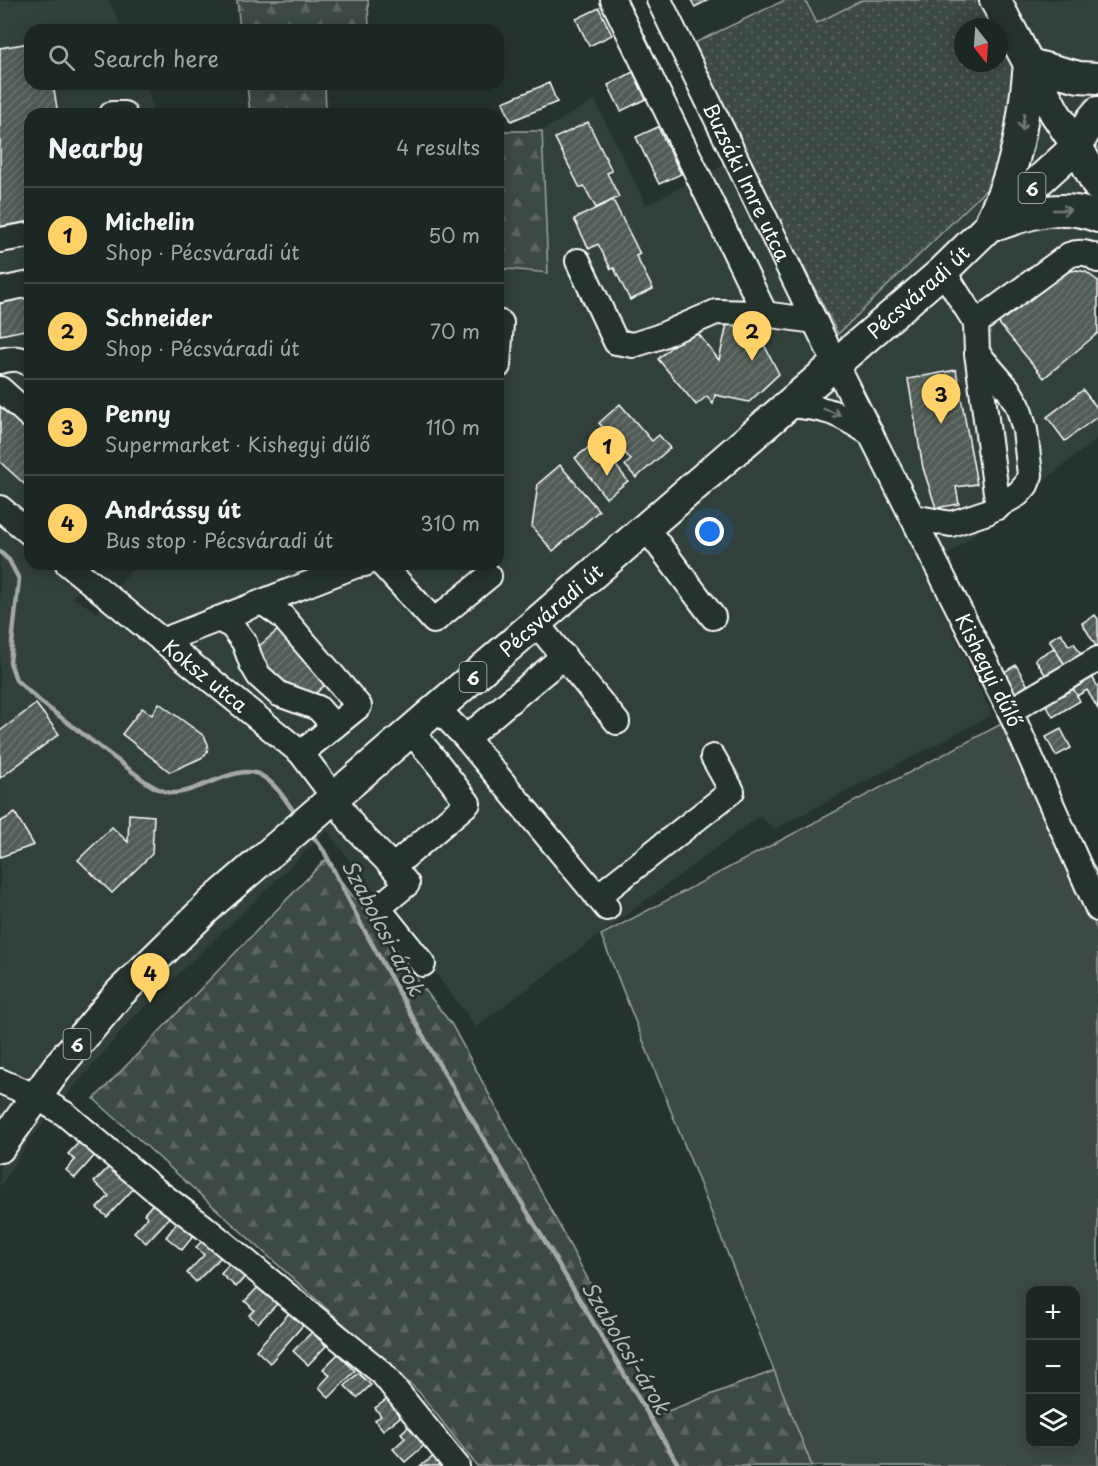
<!DOCTYPE html>
<html lang="en">
<head>
<meta charset="utf-8">
<style>
  body { margin:0; font-family:"Playpen Sans",sans-serif; background:#29322f; color:#f1f3f6 }
  .controls { position:absolute; right:18px; bottom:18px; display:grid; overflow:hidden; border-radius:12px; box-shadow:0 3px 15px #0003 }
  .controls button { width:54px; height:54px; display:grid; place-items:center; padding:0; border:0; border-bottom:2px solid #3a4340; background:#1c2622; color:#f1f3f6; font:30px sans-serif }
  .compass { position:absolute; left:954px; top:18px; width:54px; height:54px; border-radius:50%; background:#1c2622; box-shadow:0 3px 15px #0003; rotate:163deg }
  .you { position:absolute; left:710px; top:532px; width:21px; height:21px; margin:-15px; border:4px solid #fff; border-radius:50%; background:#1a73e8; box-shadow:0 0 0 9px #1a73e833 }
  .badge { display:grid; place-items:center; width:39px; height:39px; border-radius:50%; background:#ffd166; color:#111; font-size:20px; font-weight:700 }
  .pin { position:absolute; translate:-50% -50px; filter:drop-shadow(0 2px 3px #0008) }
  .pin::after { content:''; position:absolute; top:32px; width:21px; height:18px; background:inherit; clip-path:polygon(0 0,100% 0,50% 100%) }
  .list { margin:0; padding:0; list-style:none }
  h2 { display:flex; justify-content:space-between; align-items:center; height:78px; margin:0; padding:0 24px; font-size:26px }
  h2 small { font-size:20px; font-weight:400; color:#a0a5a5 }
  .list li { display:grid; grid-template-columns:39px 1fr auto; gap:18px; align-items:center; box-sizing:border-box; height:96px; padding:0 24px; border-top:2px solid #3a4340 }
  .list b { display:block; font-size:22px; white-space:nowrap }
  .list p { margin:0; font-size:20px; white-space:nowrap; color:#a0a5a5 }
  .list em { font-size:20px; font-style:normal; color:#a0a5a5 }
  .icon { flex:none; width:33px; height:33px; fill:none; stroke:currentColor; stroke-width:2; stroke-linecap:round; stroke-linejoin:round }
  .map { position:relative; flex:none; width:1098px; height:1466px; overflow:hidden }
  .search { position:absolute; background:#1c2622; box-shadow:0 3px 15px #0003; left:24px; top:24px; width:480px; height:66px; display:flex; align-items:center; gap:15px; box-sizing:border-box; padding:0 21px; border-radius:18px; color:#a0a5a5; font-size:22px }
  .panel { position:absolute; background:#1c2622; box-shadow:0 3px 15px #0003; left:24px; top:108px; width:480px; height:462px; border-radius:18px }
  .map>svg:first-child { display:block }
  .built { fill:#333f3a }
  .grass { fill:url(#grass-dots); stroke:#9ea4a2; stroke-width:1.5; fill-rule:evenodd }
  .forest { fill:url(#forest-firs); stroke:#9ea4a2; stroke-width:1.5 }
  .garden { fill:#3e4944; stroke:#9ea4a2; stroke-width:1.5; fill-rule:evenodd }
  .lines { fill:none; stroke-linecap:round; stroke-linejoin:round }
  .stream { stroke:#a4a9a7; stroke-width:4.5 }
  .building { fill:url(#building-hatch); stroke:#fff; stroke-width:1.5 }
  .minor-casing { stroke:#fff; stroke-width:28 }
  .major-casing { stroke:#fff; stroke-width:34 }
  .minor { stroke:#26332d; stroke-width:24 }
  .major { stroke:#26332d; stroke-width:30 }
  .oneway { stroke:#727a76 }
  .labels { text-anchor:middle; dominant-baseline:central; stroke-width:6; stroke-linejoin:round; paint-order:stroke }
  .shield { fill:#26332d; stroke:#bec2c0; stroke-width:1.5 }
  .shield-label { font-size:18px; font-weight:bold; fill:#fff }
  .street-label { font-size:20px; fill:#fff; stroke:#26332d }
  .water-label { font-size:21px; font-style:italic; fill:#b3b8b6; stroke:#26332d }
</style>
</head>
<body>
<div class="map">
<svg width="1098" height="1466" viewBox="0 0 1098 1466">
  <defs>
    <pattern id="grass-dots" width="8" height="8" patternUnits="userSpaceOnUse" patternTransform="scale(1.5)"><rect width="8" height="8" fill="#3e4944"/><path d="M2 2h.1M6 6h.1" fill="none" stroke="#5b6460" stroke-width="1.8" stroke-linecap="round"/></pattern>
    <pattern id="forest-firs" width="22" height="20" patternUnits="userSpaceOnUse" patternTransform="scale(1.5)"><rect width="22" height="20" fill="#3e4944"/><path d="M5 1l3.5 6h-7zM16 11l3.5 6h-7z" fill="#5b6460"/></pattern>
    <pattern id="building-hatch" width="6" height="6" patternUnits="userSpaceOnUse" patternTransform="scale(1.5)"><rect width="6" height="6" fill="#515c57"/><path d="M-1 1l2-2M0 6l6-6M5 7l2-2" fill="none" stroke="#6b7470"/></pattern>
  </defs>
  <rect width="100%" height="100%" fill="#26332d"/>
  <filter id="ink" filterUnits="userSpaceOnUse"><feTurbulence type="fractalNoise" baseFrequency=".0167" numOctaves="2"/><feDisplacementMap in="SourceGraphic" scale="12" xChannelSelector="R" yChannelSelector="G"/><feConvolveMatrix kernelMatrix="1 2 1 2 8 2 1 2 1" color-interpolation-filters="sRGB"/></filter>
  <g filter="url(#ink)">
    <g class="built">
      <polygon points="0,0 109,0 123,30 30,30 30,84 147,84 154,114 30,114 30,564 98,564 73,597 98,613 136,564 498,564 498,268 548,273 542,131 595,100 646,205 746,154 838,334 1002,174 1012,79 1006,0 1098,0 1098,132 1089,139 1098,171 1098,438 925,573 992,715 775,829 759,816 476,1027 327,831 129,1022 31,1138 0,1187"/>
      <polygon points="805,0 862,0 817,23"/>
    </g>
    <path class="grass" d="M 785,0 L 805,0 L 817,23 L 862,0 L 1006,0 L 1036,58 L 1012,79 L 1002,174 L 838,334 L 690,45 ZM 963,27 L 999,27 L 999,63 L 963,63 Z"/>
    <g class="forest">
      <polygon points="237,0 368,0 369,30 240,30"/>
      <polygon points="247,84 325,84 326,114 250,114"/>
      <polygon points="498,131 542,131 548,273 498,268"/>
      <polygon points="325,860 452,1025 660,1414 776,1370 812,1466 477,1466 419,1392 94,1099"/>
    </g>
    <path class="garden" d="M 1007,721 L 1098,932 L 1098,1466 L 812,1466 L 601,935 ZM 1030,1290 L 1076,1290 L 1076,1444 L 1030,1444 Z"/>
    <g class="lines">
      <g class="stream">
        <path d="M 0,552 L 9,560 L 19,579 L 10,662 L 16,680 L 42,703 L 146,782 C 154,787 162,792 172,793 C 198,794 238,761 262,776 C 277,785 287,802 296,815"/>
        <polyline points="309,831 324,851 362,926 436,1059 679,1466"/>
      </g>
    </g>
    <g class="building">
      <polygon points="691,0 708,0 695,7"/>
      <polygon points="599,8 612,35 589,46 576,19"/>
      <polygon points="30,43 30,84 53,84 58,114 30,114 30,221 0,227 0,48"/>
      <polygon points="633,72 646,99 621,111 608,85"/>
      <polygon points="549,83 557,102 511,121 503,102"/>
      <polygon points="588,122 612,171 607,173 619,197 596,208 584,186 580,188 555,138"/>
      <polygon points="658,127 681,174 659,184 636,137"/>
      <polygon points="613,200 640,254 636,256 653,289 630,300 614,268 611,269 598,244 589,249 574,219"/>
      <polygon points="1077,270 1086,272 1098,281 1098,333 1044,378 996,320 1065,272"/>
      <polygon points="20,295 30,301 30,329 0,335 0,298"/>
      <polygon points="728,320 754,325 779,374 749,402 715,395 713,404 707,396 696,405 658,359 693,327 719,360"/>
      <polygon points="956,370 977,484 956,487 959,504 936,508 923,468 908,379"/>
      <polygon points="1083,390 1098,409 1098,416 1065,441 1047,417"/>
      <polygon points="0,397 30,424 30,489 0,462"/>
      <polygon points="620,404 652,441 659,435 670,448 636,478 625,465 631,460 599,423"/>
      <polygon points="597,441 628,481 606,498 575,458"/>
      <polygon points="560,465 599,511 553,551 532,527 538,484"/>
      <polygon points="1095,615 1098,619 1098,645 1096,646 1082,623"/>
      <polygon points="279,629 326,684 299,708 251,653"/>
      <polygon points="1061,633 1069,646 1074,643 1081,654 1065,665 1049,640"/>
      <polygon points="1054,648 1065,665 1046,676 1035,659"/>
      <polygon points="1016,665 1028,686 1009,696 997,676"/>
      <polygon points="1090,673 1098,687 1098,709 1087,690 1077,696 1071,685"/>
      <polygon points="1071,685 1080,701 1053,717 1044,701"/>
      <polygon points="159,703 204,736 208,744 207,753 201,758 170,772 122,734 142,708 152,715"/>
      <polygon points="36,704 59,734 0,778 0,731"/>
      <polygon points="1061,729 1071,748 1056,756 1046,737"/>
      <polygon points="15,813 34,845 0,857 0,822"/>
      <polygon points="129,814 154,816 152,854 112,893 78,860 112,827 128,842"/>
      <polygon points="81,1140 96,1154 75,1178 66,1170 75,1160 68,1154"/>
      <polygon points="112,1164 136,1186 107,1217 97,1208 109,1196 94,1182"/>
      <polygon points="156,1200 172,1215 146,1243 134,1232 148,1217 144,1214"/>
      <polygon points="183,1215 199,1229 182,1250 166,1237"/>
      <polygon points="208,1236 225,1253 196,1282 187,1273 204,1255 196,1247"/>
      <polygon points="234,1258 250,1271 236,1287 221,1274"/>
      <polygon points="258,1287 277,1304 258,1323 249,1315 254,1310 245,1301"/>
      <polygon points="290,1312 304,1324 270,1363 256,1350"/>
      <polygon points="312,1332 326,1346 308,1365 293,1351"/>
      <polygon points="338,1354 355,1371 329,1398 319,1387 330,1375 323,1369"/>
      <polygon points="358,1373 371,1385 357,1398 345,1386"/>
      <polygon points="389,1398 403,1415 383,1430 375,1420 381,1416 375,1408"/>
      <polygon points="411,1424 427,1443 405,1462 393,1449 405,1438 401,1433"/>
      <polygon points="437,1454 446,1466 420,1466"/>
    </g>
    <g class="lines">
      <g class="minor-casing">
        <g id="minor">
          <polyline points="613,0 765,314"/>
          <path id="s1" d="M 659,0 L 836,365 L 1010,711 L 1098,909"/>
          <polyline points="112,114 124,114"/>
          <polyline points="0,240 30,235"/>
          <polyline points="578,261 616,342 633,345 658,337 716,312 757,313 815,321"/>
          <polyline points="0,290 30,284"/>
          <polyline points="498,323 501,323 498,366"/>
          <path d="M 976,323 L 1069,255 C 1079,251 1090,252 1098,260"/>
          <polyline points="977,353 998,507"/>
          <path d="M 0,361 C 12,358 20,357 30,364"/>
          <polyline points="0,389 30,416"/>
          <path d="M 789,405 C 829,408 838,413 871,434"/>
          <polyline points="0,508 30,533"/>
          <polyline points="913,517 951,524 987,512 1018,494 1026,485 1030,475 1025,430 1018,406 1008,389 977,353 976,323 943,271"/>
          <polyline points="646,528 713,617"/>
          <path id="s2" d="M 68,564 L 301,753 L 334,797 L 354,827 L 393,867 L 468,803 C 449,779 432,753 410,732"/>
          <polyline points="382,564 434,621 489,576"/>
          <polyline points="262,602 282,616 359,706 301,753"/>
          <polyline points="218,619 232,626 244,642 252,664 259,676 279,694 318,708 334,726"/>
          <polyline points="536,623 617,722"/>
          <polyline points="162,641 354,566 365,564"/>
          <polyline points="437,708 466,738 607,908"/>
          <polyline points="1010,711 1098,659"/>
          <polyline points="466,738 564,656"/>
          <polyline points="393,867 407,884 378,908 423,964"/>
          <polyline points="597,897 732,791 713,757"/>
          <polyline points="0,1081 35,1096 65,1114 154,1189 204,1227 382,1373 457,1466"/>
        </g>
      </g>
      <g class="major-casing">
        <g id="major">
          <polyline points="995,0 1055,113 1077,146 1098,186"/>
          <polyline points="1029,64 1079,77 1098,78"/>
          <path d="M 991,220 C 1018,164 1023,125 1029,64"/>
          <path d="M 1000,224 C 1034,212 1064,203 1098,217"/>
          <path id="s3" d="M 0,1147 L 60,1064 L 120,993 L 213,902 L 943,271 L 986,229 L 1077,146 L 1092,119 L 1098,112"/>
        </g>
      </g>
      <use href="#minor" class="minor"/>
      <use href="#major" class="major"/>
    </g>
    <defs><path id="oneway-shaft" d="M-6 0H5M1.5-3L5.5 0L1.5 3" fill="none" stroke-width="1.6" stroke-linecap="round" stroke-linejoin="round" transform="scale(1.5)"/></defs>
    <g class="oneway">
      <use href="#oneway-shaft" transform="translate(1023 122) rotate(99)"/>
      <use href="#oneway-shaft" transform="translate(1062 210)"/>
      <use href="#oneway-shaft" transform="translate(832 412) rotate(21)"/>
    </g>
  </g>
  <g class="labels">
    <g class="shield">
      <rect x="1018.5" y="173" width="27" height="30" rx="4.5"/>
      <rect x="459.5" y="662" width="27" height="30" rx="4.5"/>
      <rect x="63.5" y="1029" width="27" height="30" rx="4.5"/>
    </g>
    <g class="shield-label">
      <text x="1032" y="188">6</text>
      <text x="473" y="677">6</text>
      <text x="77" y="1044">6</text>
    </g>
    <g class="street-label">
      <text stroke="none"><textPath href="#s1" startOffset="202">Buzsáki Imre utca</textPath></text>
      <text stroke="none"><textPath href="#s3" startOffset="1258">Pécsváradi út</textPath></text>
      <text stroke="none"><textPath href="#s3" startOffset="772">Pécsváradi út</textPath></text>
      <text stroke="none"><textPath href="#s1" startOffset="747">Kishegyi dűlő</textPath></text>
      <text stroke="none"><textPath href="#s2" startOffset="177">Koksz utca</textPath></text>
    </g>
    <g class="water-label">
      <text transform="translate(384 927) rotate(62)">Szabolcsi-árok</text>
      <text transform="translate(627 1347) rotate(59)">Szabolcsi-árok</text>
    </g>
  </g>
</svg>
<div class="controls">
<button>+</button>
<button>−</button>
<button><svg class="icon" aria-label="layers" viewBox="0 0 24 24"><path d="M12 4l9 5-9 5-9-5zM3 14l9 5 9-5"/></svg></button>
</div>
<svg class="compass" viewBox="-18 -18 36 36"><path d="M0-13l5 13h-10z" fill="#e53935"/><path d="M0 13l5-13h-10z" fill="#a0a5a5"/></svg>
<div class="you"></div>
<div class="pin badge" style="left:607px;top:476px">1</div>
<div class="pin badge" style="left:752px;top:361px">2</div>
<div class="pin badge" style="left:941px;top:424px">3</div>
<div class="pin badge" style="left:150px;top:1003px">4</div>
<div class="search"><svg class="icon" aria-label="search" viewBox="0 0 24 24"><circle cx="10" cy="10" r="6"/><path d="M15 15l6 6"/></svg>Search here</div>
<section class="panel">
<h2>Nearby<small>4 results</small></h2>
<ul class="list">
<li><span class="badge">1</span><div><b>Michelin</b><p>Shop · Pécsváradi út</p></div><em>50 m</em></li>
<li><span class="badge">2</span><div><b>Schneider</b><p>Shop · Pécsváradi út</p></div><em>70 m</em></li>
<li><span class="badge">3</span><div><b>Penny</b><p>Supermarket · Kishegyi dűlő</p></div><em>110 m</em></li>
<li><span class="badge">4</span><div><b>Andrássy út</b><p>Bus stop · Pécsváradi út</p></div><em>310 m</em></li>
</ul>
</section>
</div>
</body>
</html>
